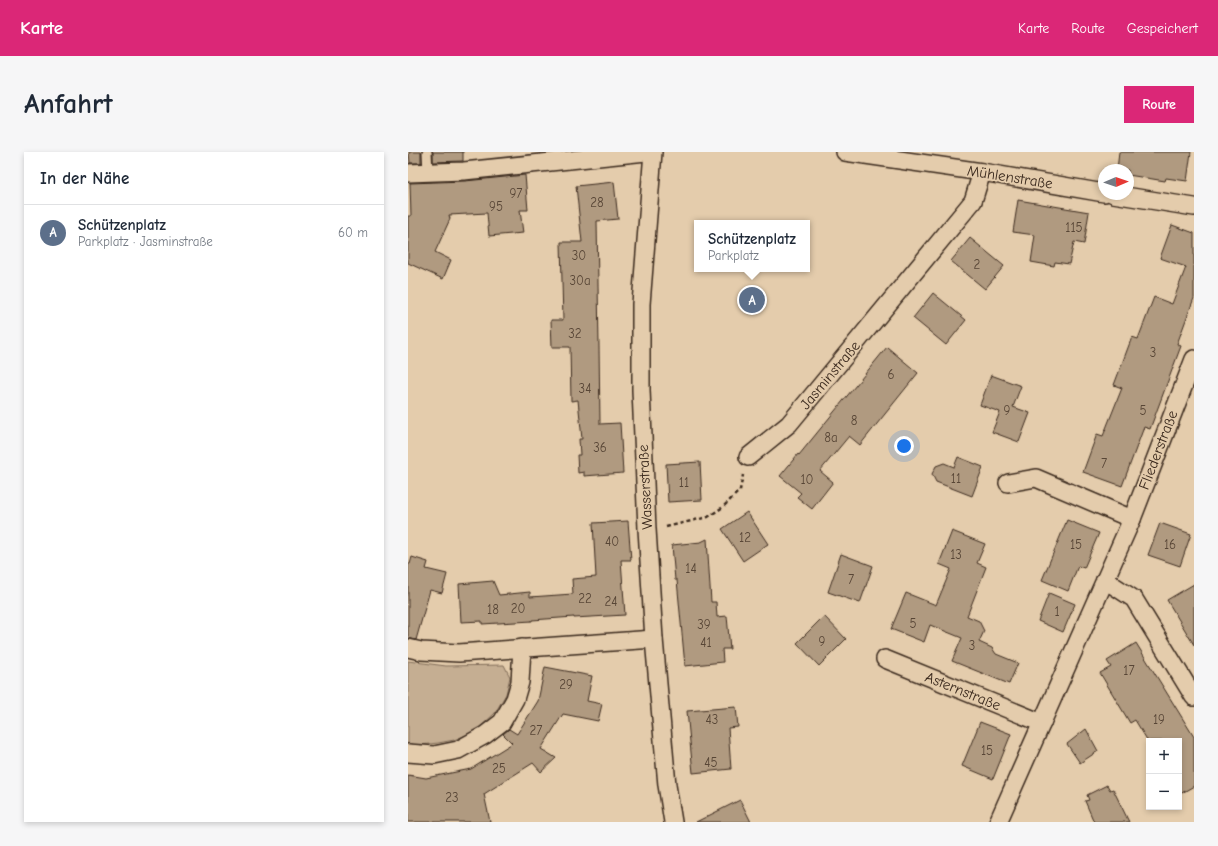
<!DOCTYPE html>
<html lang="de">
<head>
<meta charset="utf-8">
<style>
  body { margin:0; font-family:"Comic Neue",sans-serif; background:#f6f6f7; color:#1f2937 }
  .controls { position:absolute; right:12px; bottom:12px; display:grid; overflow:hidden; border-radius:0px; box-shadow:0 2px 6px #0003 }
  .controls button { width:36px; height:36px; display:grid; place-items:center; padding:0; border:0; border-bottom:1px solid #e0e1e3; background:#fff; color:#1f2937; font:20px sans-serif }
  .compass { position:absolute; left:690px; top:12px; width:36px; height:36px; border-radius:50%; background:#fff; box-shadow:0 2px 6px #0003; rotate:88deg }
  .you { position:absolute; left:496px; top:294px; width:14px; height:14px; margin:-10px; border:3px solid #fff; border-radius:50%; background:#1a73e8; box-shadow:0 0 0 6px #1a73e833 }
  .badge { display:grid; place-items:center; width:26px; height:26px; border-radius:50%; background:#db2777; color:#fff; font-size:13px; font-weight:700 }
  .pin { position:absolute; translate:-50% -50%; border:2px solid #fff; box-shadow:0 1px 4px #0006 }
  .popup { position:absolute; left:286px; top:68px; width:116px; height:52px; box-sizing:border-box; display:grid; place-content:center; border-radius:0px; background:#fff; filter:drop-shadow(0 1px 3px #0005); font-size:13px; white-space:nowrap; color:#747a83 }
  .popup b { font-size:15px; color:#1f2937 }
  .popup::after { content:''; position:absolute; left:50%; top:100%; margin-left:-8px; border:8px solid transparent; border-top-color:#fff }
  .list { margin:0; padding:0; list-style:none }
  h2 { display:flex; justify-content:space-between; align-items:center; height:52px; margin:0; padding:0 16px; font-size:17px }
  h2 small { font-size:13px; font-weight:400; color:#747a83 }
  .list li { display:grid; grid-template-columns:26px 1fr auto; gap:12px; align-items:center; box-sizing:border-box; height:56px; padding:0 16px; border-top:1px solid #e0e1e3 }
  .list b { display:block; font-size:15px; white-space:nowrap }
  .list p { margin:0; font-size:13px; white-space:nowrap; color:#747a83 }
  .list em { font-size:13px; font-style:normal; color:#747a83 }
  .map { position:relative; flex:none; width:786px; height:670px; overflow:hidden; border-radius:0px }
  header { display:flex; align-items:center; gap:24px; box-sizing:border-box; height:56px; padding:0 20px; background:#db2777; color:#fff }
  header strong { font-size:19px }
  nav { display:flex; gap:22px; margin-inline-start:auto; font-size:14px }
  .intro { display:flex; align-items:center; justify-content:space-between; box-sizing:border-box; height:96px; padding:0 24px }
  h1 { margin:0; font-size:28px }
  .button { padding:10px 18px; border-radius:0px; background:#db2777; color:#fff; font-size:14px; font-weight:700 }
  main { display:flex; gap:24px; padding:0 24px }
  aside { flex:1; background:#fff; border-radius:0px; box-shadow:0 2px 6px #0003 }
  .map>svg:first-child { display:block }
  .green { fill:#c5ae92; stroke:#806c58 }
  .building { fill:#b09a80; stroke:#3b2a1e }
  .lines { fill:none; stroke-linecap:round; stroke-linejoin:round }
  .service-casing { stroke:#3b2a1e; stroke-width:12 }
  .minor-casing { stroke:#3b2a1e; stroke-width:20 }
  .path { stroke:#3b2a1e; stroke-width:2.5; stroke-dasharray:4 3; stroke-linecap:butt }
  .service { stroke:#e4ccac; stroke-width:9 }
  .minor { stroke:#e4ccac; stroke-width:17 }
  .labels { text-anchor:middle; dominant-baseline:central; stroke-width:3.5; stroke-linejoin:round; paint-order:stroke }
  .number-label { font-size:13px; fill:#584636 }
  .street-label { font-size:15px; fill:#3b2a1e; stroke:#e4ccac }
</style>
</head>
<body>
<header>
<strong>Karte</strong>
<nav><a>Karte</a><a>Route</a><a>Gespeichert</a></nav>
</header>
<div class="intro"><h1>Anfahrt</h1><a class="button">Route</a></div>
<main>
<aside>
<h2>In der Nähe<small></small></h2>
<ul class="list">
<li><span class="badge" style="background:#5c6f8a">A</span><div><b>Schützenplatz</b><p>Parkplatz · Jasminstraße</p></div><em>60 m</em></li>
</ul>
</aside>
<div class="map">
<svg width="786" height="670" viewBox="0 0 786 670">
  <rect width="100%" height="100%" fill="#e4ccac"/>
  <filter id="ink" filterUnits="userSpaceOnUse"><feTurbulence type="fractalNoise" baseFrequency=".025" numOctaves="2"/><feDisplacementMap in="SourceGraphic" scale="8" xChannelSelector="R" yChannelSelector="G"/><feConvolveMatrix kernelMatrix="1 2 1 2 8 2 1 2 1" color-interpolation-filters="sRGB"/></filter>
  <g filter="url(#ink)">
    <polygon class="green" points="0,509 38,514 96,513 102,525 98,542 87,561 68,579 46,588 30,591 12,593 0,592"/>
    <g class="building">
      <polygon points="1,0 13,0 13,11 2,11"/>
      <polygon points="25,0 55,0 55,9 25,10"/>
      <polygon points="711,0 783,0 779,29 758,26 757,29 720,23 720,18 709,18"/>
      <polygon points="117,23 120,58 112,58 115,81 81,84 79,61 41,63 42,67 27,100 43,108 35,127 0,111 0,64 3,64 2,31 57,29"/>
      <polygon points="206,30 210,67 189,69 191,194 192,272 212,271 215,321 176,324 176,320 170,321 169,303 172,303 171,287 174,287 170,248 163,249 162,195 144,195 143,168 155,168 153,90 174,90 168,34"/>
      <polygon points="610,48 681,60 676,92 666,90 661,112 647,110 646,114 623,110 627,83 605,80"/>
      <polygon points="764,73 786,81 786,146 769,192 773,194 742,277 736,275 714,334 675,320 689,282 695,284 714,236 706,233 724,185 730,187 746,145 764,152 778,115 752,106"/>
      <polygon points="562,86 596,114 577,137 543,109"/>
      <polygon points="525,141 558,168 538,193 505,166"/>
      <polygon points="479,195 510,221 452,293 441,284 412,319 425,330 404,357 389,345 393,341 372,324 390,302 391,303"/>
      <polygon points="583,223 613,234 605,255 622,261 611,290 584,280 592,260 572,253"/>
      <polygon points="550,305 575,315 564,344 528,330 524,322 528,314 536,311 546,315"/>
      <polygon points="292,310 294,348 260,350 258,312"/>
      <polygon points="339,360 360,392 335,409 314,377"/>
      <polygon points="659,368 691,381 676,416 670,414 660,439 634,428"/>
      <polygon points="220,369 223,408 213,408 217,463 166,466 166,465 124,468 124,469 74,472 74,469 53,470 51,432 85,429 91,443 122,440 122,445 165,442 164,427 188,425 185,371"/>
      <polygon points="752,371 783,382 772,414 740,403"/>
      <polygon points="544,379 577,392 569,411 578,415 559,464 571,469 576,479 571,490 584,496 588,502 610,511 601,532 544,509 554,486 522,473 516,490 483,477 498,441 528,453 543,417 531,412"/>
      <polygon points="299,387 303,450 308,450 309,465 319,464 322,497 314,497 315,510 277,514 269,428 267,428 264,393 293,390"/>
      <polygon points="433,402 465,414 452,451 420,440"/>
      <polygon points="4,405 20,410 18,417 39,422 34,441 22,438 8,488 0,486 0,412 2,412"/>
      <polygon points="786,432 786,493 759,448"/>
      <polygon points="641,441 667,452 655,480 630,469"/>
      <polygon points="416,464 438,487 411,514 389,491"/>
      <polygon points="728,491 786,585 786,634 772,642 771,639 771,589 741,589 741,591 727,568 722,571 692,521 703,515 699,509"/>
      <polygon points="137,515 184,524 179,549 194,552 190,569 155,562 133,597 148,606 133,620 125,611 76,642 82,670 0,670 0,623 18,626 63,617 103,592 104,591 95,582 101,577 109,582 130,549"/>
      <polygon points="328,555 330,575 320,576 323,617 285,621 279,559"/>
      <polygon points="572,570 603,582 585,627 554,614"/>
      <polygon points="678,577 690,599 672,611 659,592"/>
      <polygon points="699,633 702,638 705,637 721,670 686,670 677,649 681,648 679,643"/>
      <polygon points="332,648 343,670 288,670"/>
    </g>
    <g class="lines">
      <g class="service-casing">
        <polyline id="service" points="19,0 20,21"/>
      </g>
      <g class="minor-casing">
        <g id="minor">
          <polyline points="245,0 233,152 233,238 239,377 246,487 259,633 265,670"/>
          <polyline points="437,0 574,20 696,41"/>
          <polyline points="0,21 56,19 238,0"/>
          <polyline points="705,42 786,55"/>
          <polyline points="786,207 724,367 697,428 726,447 786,545"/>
          <polyline points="340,305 381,272 565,49 574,20"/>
          <polyline points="600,331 628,326 724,367"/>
          <polyline points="0,496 13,499 51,501 246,487"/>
          <polyline points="477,507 634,571"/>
          <polyline points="0,601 26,603 50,598 77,583 94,570 107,547 112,530 114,496"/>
          <polyline points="590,670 697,428"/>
        </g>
      </g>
      <polyline class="path" points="258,375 300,365 315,355 332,338 335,323"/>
      <use href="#service" class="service"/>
      <use href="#minor" class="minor"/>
    </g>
  </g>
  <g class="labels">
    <g class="number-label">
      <text x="108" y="41">97</text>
      <text x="189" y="50">28</text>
      <text x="88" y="54">95</text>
      <text x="666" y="75">115</text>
      <text x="171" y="103">30</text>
      <text x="569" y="112">2</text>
      <text x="172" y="128">30a</text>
      <text x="167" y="181">32</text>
      <text x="745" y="200">3</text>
      <text x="483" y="222">6</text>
      <text x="177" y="236">34</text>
      <text x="599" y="258">9</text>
      <text x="735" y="258">5</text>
      <text x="446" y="268">8</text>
      <text x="423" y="285">8a</text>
      <text x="192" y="295">36</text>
      <text x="696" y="311">7</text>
      <text x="548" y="326">11</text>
      <text x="399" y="327">10</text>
      <text x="276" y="330">11</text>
      <text x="337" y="385">12</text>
      <text x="204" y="389">40</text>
      <text x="668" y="392">15</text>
      <text x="762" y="392">16</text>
      <text x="548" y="402">13</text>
      <text x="283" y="416">14</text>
      <text x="443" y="427">7</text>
      <text x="177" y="446">22</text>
      <text x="203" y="449">24</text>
      <text x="110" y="456">20</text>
      <text x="85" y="457">18</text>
      <text x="649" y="459">1</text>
      <text x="505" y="471">5</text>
      <text x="296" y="472">39</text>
      <text x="414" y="489">9</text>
      <text x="298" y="490">41</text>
      <text x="564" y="493">3</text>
      <text x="721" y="518">17</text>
      <text x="158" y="532">29</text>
      <text x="304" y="567">43</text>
      <text x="751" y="567">19</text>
      <text x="128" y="578">27</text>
      <text x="579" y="598">15</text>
      <text x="303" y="610">45</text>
      <text x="91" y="616">25</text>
      <text x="44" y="645">23</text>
    </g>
    <g class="street-label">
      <text transform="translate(602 25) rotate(9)">Mühlenstraße</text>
      <text transform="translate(422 223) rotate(-50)">Jasminstraße</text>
      <text transform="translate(750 298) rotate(-69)">Fliederstraße</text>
      <text transform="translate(237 335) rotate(-93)">Wasserstraße</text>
      <text transform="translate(555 539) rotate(22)">Asternstraße</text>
    </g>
  </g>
</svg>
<div class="controls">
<button>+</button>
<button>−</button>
</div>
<svg class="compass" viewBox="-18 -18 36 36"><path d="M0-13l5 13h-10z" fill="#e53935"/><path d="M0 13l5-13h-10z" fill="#747a83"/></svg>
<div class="you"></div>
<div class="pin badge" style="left:344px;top:148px;background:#5c6f8a">A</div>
<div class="popup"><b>Schützenplatz</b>Parkplatz</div>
</div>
</main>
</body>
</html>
